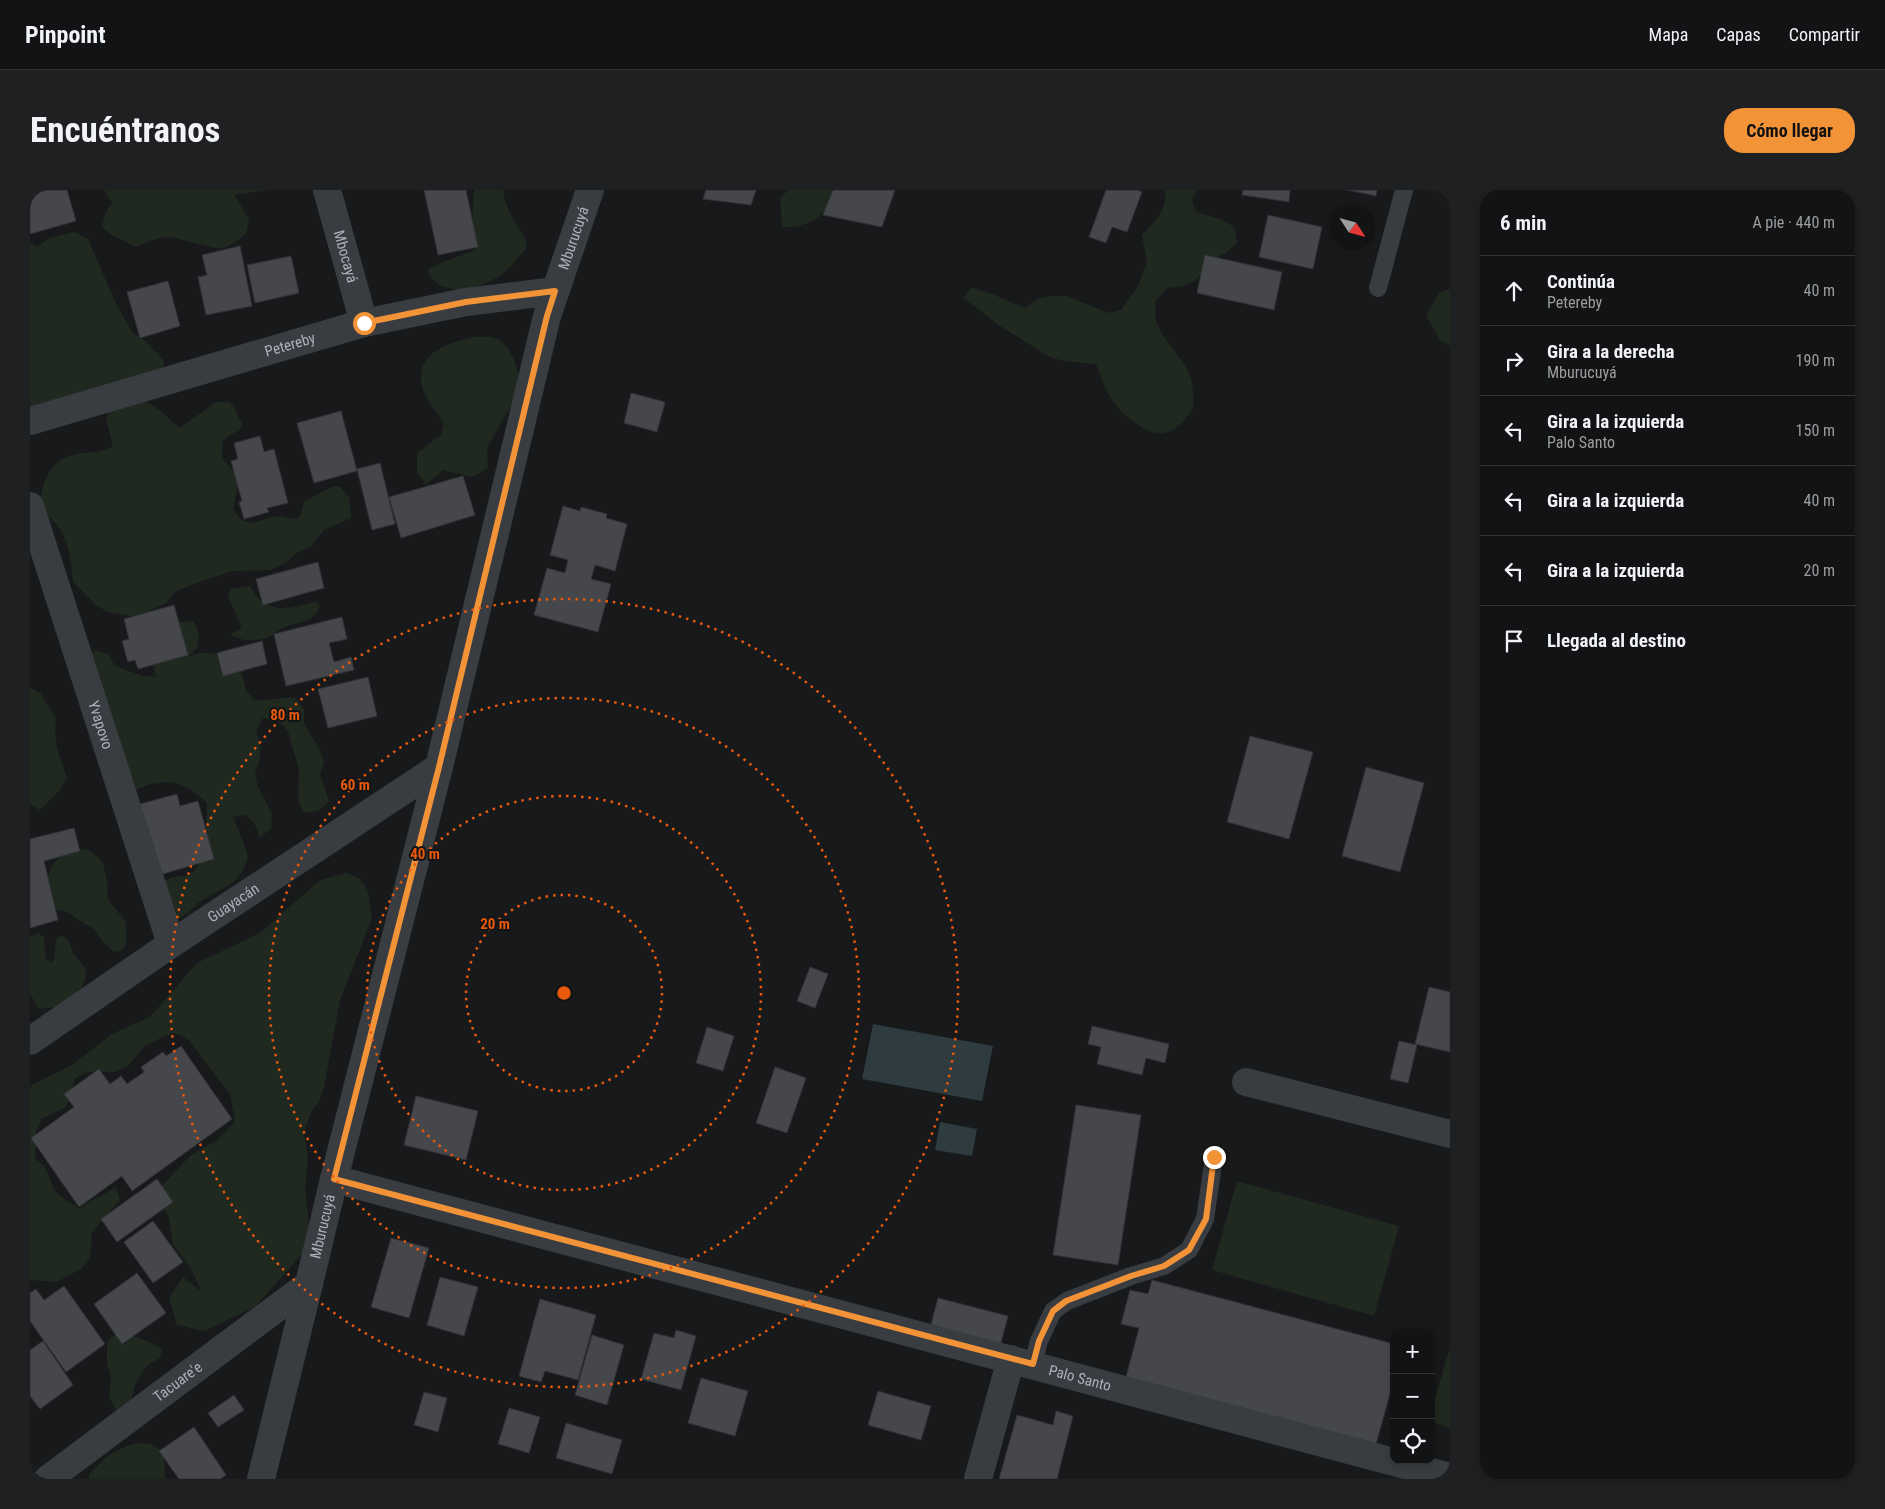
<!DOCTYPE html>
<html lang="es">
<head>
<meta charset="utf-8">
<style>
  body { margin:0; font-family:"Roboto Condensed",sans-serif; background:#1f2022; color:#f1f3f6 }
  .controls { position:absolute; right:15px; bottom:15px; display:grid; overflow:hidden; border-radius:10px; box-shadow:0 2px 8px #0003 }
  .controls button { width:45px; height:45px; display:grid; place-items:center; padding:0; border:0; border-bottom:1px solid #313234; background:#121314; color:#f1f3f6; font:25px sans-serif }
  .compass { position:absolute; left:1300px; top:15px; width:45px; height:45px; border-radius:50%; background:#121314; box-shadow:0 2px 8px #0003; rotate:126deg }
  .stop { position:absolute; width:15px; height:15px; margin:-11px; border:4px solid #f39338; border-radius:50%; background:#fff }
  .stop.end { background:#f39338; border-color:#fff; box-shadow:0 1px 5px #0008 }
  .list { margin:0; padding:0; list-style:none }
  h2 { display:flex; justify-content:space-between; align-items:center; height:65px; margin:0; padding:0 20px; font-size:21px }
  h2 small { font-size:16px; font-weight:400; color:#9c9ea0 }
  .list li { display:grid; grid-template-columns:32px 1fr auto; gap:15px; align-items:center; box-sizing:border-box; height:70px; padding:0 20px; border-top:1px solid #313234 }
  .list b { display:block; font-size:19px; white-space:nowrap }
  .list p { margin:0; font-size:16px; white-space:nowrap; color:#9c9ea0 }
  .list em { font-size:16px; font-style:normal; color:#9c9ea0 }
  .icon { flex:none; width:28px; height:28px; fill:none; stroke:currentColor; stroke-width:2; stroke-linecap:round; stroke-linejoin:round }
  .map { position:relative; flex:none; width:1420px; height:1289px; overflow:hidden; border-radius:20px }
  header { display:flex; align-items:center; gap:30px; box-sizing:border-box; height:70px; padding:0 25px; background:#121314; border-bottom:1px solid #313234 }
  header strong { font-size:24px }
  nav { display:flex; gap:28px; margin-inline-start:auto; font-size:18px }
  .intro { display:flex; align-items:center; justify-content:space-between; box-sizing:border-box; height:120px; padding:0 30px }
  h1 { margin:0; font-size:35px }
  .button { padding:12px 22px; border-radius:20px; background:#f39338; color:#111; font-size:18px; font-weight:700 }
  main { display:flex; gap:30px; padding:0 30px }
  aside { flex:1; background:#121314; border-radius:20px; box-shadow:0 2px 8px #0003 }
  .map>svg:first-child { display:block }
  .green { fill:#202920 }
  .water { fill:#2e3b3f }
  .building { fill:#45474b; stroke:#323337 }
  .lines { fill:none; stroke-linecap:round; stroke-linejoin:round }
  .service { stroke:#393c40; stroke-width:18 }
  .minor { stroke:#393c40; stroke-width:28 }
  .route { stroke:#f39338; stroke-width:6 }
  .ring { fill:none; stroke:#e8590c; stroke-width:2.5; stroke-dasharray:2.5 5 }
  .labels { text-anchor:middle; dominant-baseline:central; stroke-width:4; stroke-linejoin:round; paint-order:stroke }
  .street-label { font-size:15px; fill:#abb2ba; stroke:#131416 }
  .centre { fill:#e8590c; stroke:#131416; stroke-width:2.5 }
  .ring-label { font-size:15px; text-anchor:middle; font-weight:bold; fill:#e8590c; stroke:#131416; stroke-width:4; stroke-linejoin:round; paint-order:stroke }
</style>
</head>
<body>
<header>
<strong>Pinpoint</strong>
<nav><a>Mapa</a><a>Capas</a><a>Compartir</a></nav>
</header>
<div class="intro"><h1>Encuéntranos</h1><a class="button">Cómo llegar</a></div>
<main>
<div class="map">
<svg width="1420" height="1289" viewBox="0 0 1420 1289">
  <rect width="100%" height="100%" fill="#18191b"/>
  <g class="green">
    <path d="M 74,0 L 236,0 L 204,5 L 219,29 L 216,44 C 209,49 201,56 193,58 C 187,59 179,56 173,55 C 141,48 139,41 106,57 L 82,45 L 72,37 L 75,24 L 82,13 Z"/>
    <polygon points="444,0 473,0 475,11 481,25 496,50 496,58 482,75 469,87 440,100 433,101 410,96 400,87 398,80 410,73 446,60 442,33"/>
    <path d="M 759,0 L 812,0 C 794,24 783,38 752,37 L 750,7 Z"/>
    <path d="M 1135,0 L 1167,0 L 1162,10 L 1166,22 L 1193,30 L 1204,37 L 1207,52 L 1197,62 L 1184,69 L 1165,91 L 1153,96 L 1138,98 L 1126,110 C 1125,119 1124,127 1128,136 C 1139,160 1162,173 1163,202 C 1164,214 1165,217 1157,227 C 1151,236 1143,241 1133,243 C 1119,244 1109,236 1099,228 C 1080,214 1074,195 1066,174 L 1034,171 L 1020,167 L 970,136 L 933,108 L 941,98 C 961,101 977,112 996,118 L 1007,109 L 1022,106 L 1037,106 L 1079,123 L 1091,120 L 1107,98 L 1117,73 L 1112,45 C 1126,30 1137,22 1135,0 Z"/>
    <polygon points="45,42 58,49 87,116 102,142 114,150 134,170 132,184 0,228 0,52 7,57 19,48"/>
    <polygon points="1420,99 1420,156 1410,150 1396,125 1410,102"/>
    <path d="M 444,147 C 450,147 457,146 464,148 C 483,152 488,184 493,201 L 475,226 L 457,258 L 458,278 L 442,287 L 413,280 L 396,295 L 387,282 L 387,263 L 411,245 L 414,233 C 406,221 391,204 391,189 C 390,160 422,152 444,147 Z"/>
    <path d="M 115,211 C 131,219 137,228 150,238 L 186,212 L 200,212 L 205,219 L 212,234 L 210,240 L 198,246 L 192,252 L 192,268 C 213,291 208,292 203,320 L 211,330 L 224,333 L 237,328 L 250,326 L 264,329 L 270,326 L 274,312 L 297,299 L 303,296 L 310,297 L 319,307 L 321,328 L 294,340 L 281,356 L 268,362 L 255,373 L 240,380 L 203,381 L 172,391 L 146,401 L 136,413 L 106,427 L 77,422 L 64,413 L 43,392 C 42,376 39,353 30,339 C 25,331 16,325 9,319 C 13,288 19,267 53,263 C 66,262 71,262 83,256 L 76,228 L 83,217 Z"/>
    <path d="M 220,396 C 236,426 258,420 286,411 L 290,416 C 284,433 269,431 255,437 C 250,439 246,443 241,446 C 228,452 211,452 200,444 L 212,438 L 198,406 L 201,399 Z"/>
    <path d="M 164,431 L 169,444 L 167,458 L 158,467 L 169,463 L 196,464 L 208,473 L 213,487 L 216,501 L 225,510 C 239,511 252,507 266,508 L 274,519 L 274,534 L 289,558 L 294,572 L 290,584 L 299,612 L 288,621 L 274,623 L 268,610 L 269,580 L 258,541 L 247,530 L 233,528 L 226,541 L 230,554 L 230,569 L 225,583 L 228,597 L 242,624 L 241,638 L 230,648 L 225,635 L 216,625 L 203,627 L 214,654 L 218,667 L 213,681 L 204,692 L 168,713 L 158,723 L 145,731 L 129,695 C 132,693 135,690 139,689 C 147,685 156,688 164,681 C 176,670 177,629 177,613 C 151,587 131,587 99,603 L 57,471 L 65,460 L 78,464 L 85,476 L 113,486 L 126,487 L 123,474 L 138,438 L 151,432 Z"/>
    <polygon points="0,497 11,504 26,529 25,543 27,558 37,588 30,600 10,620 0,614"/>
    <path d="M 53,659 L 60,661 L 71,670 L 74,677 L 77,691 L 78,710 L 96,732 L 96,755 L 91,761 L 84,762 L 73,752 L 65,740 L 35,721 L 27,720 L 14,713 C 20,679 16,667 53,659 Z"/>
    <polygon points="317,683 330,689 338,701 342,728 310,810 294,897 289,911 281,922 274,942 278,970 275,998 281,1054 225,1117 174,1141 147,1135 139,1108 153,1087 171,1101 161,1078 143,1055 139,1028 125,1003 161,965 186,951 205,932 200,904 156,847 142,843 116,855 98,876 85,882 58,882 45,888 36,917 11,929 6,942 5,968 15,977 25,1001 37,1011 49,1018 86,997 90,1010 62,1042 60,1069 51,1079 27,1092 0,1090 0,898 3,894 40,876 82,844 120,827 167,773 230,743 290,690"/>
    <path d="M 8,743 L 14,747 L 16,769 L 22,773 C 27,765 23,756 28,747 L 34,746 C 40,751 40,756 43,763 C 46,769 53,772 55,779 C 59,790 48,806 39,812 C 30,818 18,818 8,819 L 0,803 L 0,747 Z"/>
    <polygon points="1207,991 1369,1036 1344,1126 1182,1080"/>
    <path d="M 87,1144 C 98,1143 126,1152 132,1160 L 130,1168 L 118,1175 L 113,1181 L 105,1195 L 101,1210 L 91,1227 L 79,1208 L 81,1188 L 77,1174 L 77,1152 L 81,1147 Z"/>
    <polygon points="1419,1161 1420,1161 1420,1238 1401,1232 1401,1222"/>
    <path d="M 109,1253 L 122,1254 L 134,1263 L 135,1289 L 59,1289 L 59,1284 C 76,1268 85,1257 109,1253 Z"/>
  </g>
  <g class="water">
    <polygon points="843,834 963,856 952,911 832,889"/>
    <polygon points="910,932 947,939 942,966 905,960"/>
  </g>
  <g class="building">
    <polygon points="0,0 37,0 46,31 0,44"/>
    <polygon points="394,0 436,0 448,57 408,65"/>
    <polygon points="676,0 726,0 721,15 673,9"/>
    <polygon points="803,0 865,0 852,37 793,25"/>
    <polygon points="1076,0 1107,0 1112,2 1097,42 1082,37 1076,53 1059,47"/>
    <polygon points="1213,0 1260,0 1259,12 1212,5"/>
    <polygon points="1318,0 1347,0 1346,6"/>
    <polygon points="1238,25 1292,37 1283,79 1229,67"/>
    <polygon points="210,56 222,116 176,125 168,87 177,85 172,65"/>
    <polygon points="1175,65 1252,82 1244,120 1167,103"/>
    <polygon points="261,66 269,103 225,113 217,75"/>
    <polygon points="138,91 150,136 110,148 97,102"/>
    <polygon points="601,203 635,212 627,242 594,233"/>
    <polygon points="311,221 327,281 284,293 267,233"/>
    <polygon points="230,246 234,262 244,259 258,313 237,318 239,322 214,329 209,312 212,311 201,271 208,269 204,253"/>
    <polygon points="350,273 365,334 342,340 327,279"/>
    <polygon points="433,286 445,325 371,348 359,307"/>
    <polygon points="533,316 550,321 551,317 577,324 576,328 597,334 585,381 565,375 561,389 581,394 568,442 504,425 517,378 535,383 538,370 520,365"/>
    <polygon points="288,372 294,398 233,415 226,389"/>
    <polygon points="144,415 158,465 108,479 105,470 98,472 92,451 99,449 94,429"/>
    <polygon points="312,427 317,449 299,453 304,472 321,467 324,480 256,496 244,444"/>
    <polygon points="232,451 237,474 193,486 187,463"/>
    <polygon points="338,487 347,526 298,538 288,499"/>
    <polygon points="1220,546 1283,562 1259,649 1197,632"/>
    <polygon points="1336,577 1394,593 1370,682 1312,666"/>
    <polygon points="147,604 150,616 168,611 184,669 129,685 110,614"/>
    <polygon points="44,638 50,661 14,671 28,730 0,738 0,649"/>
    <polygon points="780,777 798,784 785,818 767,811"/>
    <polygon points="1399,797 1420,802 1420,862 1385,854"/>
    <polygon points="1062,836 1139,854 1135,873 1116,868 1112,885 1067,874 1071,857 1058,854"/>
    <polygon points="677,837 704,846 693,881 666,873"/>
    <polygon points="1369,851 1387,855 1378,893 1360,889"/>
    <polygon points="151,856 202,929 102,1001 92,986 49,1017 1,948 44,917 34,904 69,879 80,894 91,886 97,894 114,882 111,877 133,862 136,866"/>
    <polygon points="745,877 776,888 757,943 726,933"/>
    <polygon points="386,906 448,921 436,970 374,955"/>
    <polygon points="1046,915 1111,925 1088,1075 1023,1065"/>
    <polygon points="127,989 143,1012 87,1052 71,1029"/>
    <polygon points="123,1031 153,1072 123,1093 94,1052"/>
    <polygon points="361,1048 399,1058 379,1128 341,1117"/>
    <polygon points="107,1083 136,1123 92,1154 64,1114"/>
    <polygon points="410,1087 448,1097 434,1146 397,1135"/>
    <polygon points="1122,1090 1364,1154 1364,1190 1346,1254 1096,1187 1109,1138 1091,1134 1100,1100 1118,1104"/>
    <polygon points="34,1096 75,1154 36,1182 0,1131 0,1103 6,1099 14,1110"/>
    <polygon points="908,1108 978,1126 969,1160 899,1142"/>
    <polygon points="510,1109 566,1125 548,1190 515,1181 511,1192 489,1186"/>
    <polygon points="646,1140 666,1146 651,1200 611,1189 624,1143 644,1148"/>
    <polygon points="562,1145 594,1155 577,1215 545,1205"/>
    <polygon points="13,1151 43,1195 10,1219 0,1206 0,1160"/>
    <polygon points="671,1188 718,1201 705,1246 658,1233"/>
    <polygon points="848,1201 901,1216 891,1250 838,1235"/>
    <polygon points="394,1202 417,1208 408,1242 384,1235"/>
    <polygon points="204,1205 214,1220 188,1237 178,1223"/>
    <polygon points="479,1218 510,1227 499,1263 468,1254"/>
    <polygon points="1026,1221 1043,1226 1027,1289 969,1289 987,1225 1023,1235"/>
    <polygon points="536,1233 592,1250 582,1284 526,1268"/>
    <polygon points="164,1237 196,1285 190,1289 149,1289 129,1261"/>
  </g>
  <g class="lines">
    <g class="service">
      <polyline points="1348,98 1374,0"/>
      <polyline points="1003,1174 1009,1151 1023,1121 1037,1111 1101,1086 1134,1076 1159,1060 1175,1029 1184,967"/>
    </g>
    <g class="minor">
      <path id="s1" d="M 297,0 L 334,133"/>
      <path id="s2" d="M 0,231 L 334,133 L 436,112 L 525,101"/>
      <path id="s3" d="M 0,316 L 141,754"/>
      <path id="s4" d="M 0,851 L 141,754 L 409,577"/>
      <polyline points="1216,892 1420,944"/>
      <path id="s5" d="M 304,989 L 1420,1287"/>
      <path id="s6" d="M 18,1289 L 279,1094"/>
      <path id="s7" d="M 231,1289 L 279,1094 L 304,989 L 409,577 L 517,126 L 560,0"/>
      <polyline points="948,1289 981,1169"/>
    </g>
  </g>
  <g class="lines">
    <polyline class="route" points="334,133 436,112 525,101 517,126 409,577 304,989 1003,1174 1009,1151 1023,1121 1036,1111 1101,1086 1134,1076 1159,1060 1176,1029 1184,967"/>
  </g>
  <g class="ring">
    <circle cx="534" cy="803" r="98"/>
    <circle cx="534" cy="803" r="197"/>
    <circle cx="534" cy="803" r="295"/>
    <circle cx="534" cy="803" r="394"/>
  </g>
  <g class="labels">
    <g class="street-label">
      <text stroke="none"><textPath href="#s7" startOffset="1280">Mburucuyá</textPath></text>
      <text stroke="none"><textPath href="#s1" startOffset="69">Mbocayá</textPath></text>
      <text stroke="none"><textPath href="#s2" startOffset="271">Petereby</textPath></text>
      <text stroke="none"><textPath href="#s3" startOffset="230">Yvapovo</textPath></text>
      <text stroke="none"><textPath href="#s4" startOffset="246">Guayacán</textPath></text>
      <text stroke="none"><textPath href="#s7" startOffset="260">Mburucuyá</textPath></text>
      <text stroke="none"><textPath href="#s5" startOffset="772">Palo Santo</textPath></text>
      <text stroke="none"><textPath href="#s6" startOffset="162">Tacuare'e</textPath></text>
    </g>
  </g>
  <circle cx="534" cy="803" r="8" class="centre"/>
  <g class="ring-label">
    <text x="255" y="530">80 m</text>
    <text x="325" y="600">60 m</text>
    <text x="395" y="669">40 m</text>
    <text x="465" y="739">20 m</text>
  </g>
</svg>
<div class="controls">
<button>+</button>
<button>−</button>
<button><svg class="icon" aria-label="locate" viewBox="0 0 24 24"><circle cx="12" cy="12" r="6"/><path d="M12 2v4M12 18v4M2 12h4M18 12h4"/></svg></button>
</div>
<svg class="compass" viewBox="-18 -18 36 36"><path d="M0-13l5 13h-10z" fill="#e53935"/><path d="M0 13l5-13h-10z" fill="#9c9ea0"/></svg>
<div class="stop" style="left:334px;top:133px"></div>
<div class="stop end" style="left:1184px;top:967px"></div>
</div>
<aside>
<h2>6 min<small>A pie · 440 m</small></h2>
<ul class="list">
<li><svg class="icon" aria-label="ahead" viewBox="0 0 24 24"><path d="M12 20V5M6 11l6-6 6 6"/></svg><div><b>Continúa</b><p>Petereby</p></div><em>40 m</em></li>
<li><svg class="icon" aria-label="right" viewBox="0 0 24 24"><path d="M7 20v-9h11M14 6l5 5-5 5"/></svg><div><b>Gira a la derecha</b><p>Mburucuyá</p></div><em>190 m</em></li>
<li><svg class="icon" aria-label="left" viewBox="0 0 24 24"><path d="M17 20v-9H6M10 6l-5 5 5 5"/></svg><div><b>Gira a la izquierda</b><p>Palo Santo</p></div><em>150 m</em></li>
<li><svg class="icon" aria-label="left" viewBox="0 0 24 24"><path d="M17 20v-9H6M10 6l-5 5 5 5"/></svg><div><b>Gira a la izquierda</b></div><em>40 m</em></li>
<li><svg class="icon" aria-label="left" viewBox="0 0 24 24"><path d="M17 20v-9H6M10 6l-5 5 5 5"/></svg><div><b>Gira a la izquierda</b></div><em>20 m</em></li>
<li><svg class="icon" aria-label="arrive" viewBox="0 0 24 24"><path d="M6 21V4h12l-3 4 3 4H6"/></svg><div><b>Llegada al destino</b></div></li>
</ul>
</aside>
</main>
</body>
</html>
